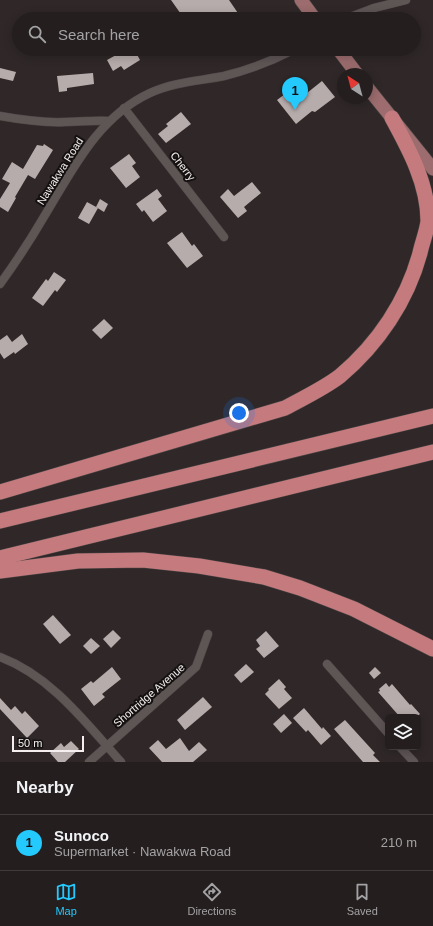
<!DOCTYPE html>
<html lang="en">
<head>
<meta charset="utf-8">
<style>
  body { margin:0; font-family:Helvetica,sans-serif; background:#2c2727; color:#f1f3f6 }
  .controls { position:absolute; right:12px; bottom:12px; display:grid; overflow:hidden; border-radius:6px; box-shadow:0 2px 10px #0003 }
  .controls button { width:36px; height:36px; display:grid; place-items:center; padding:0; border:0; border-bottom:1px solid #413c3c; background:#241e1e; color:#f1f3f6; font:20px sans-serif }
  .compass { position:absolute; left:337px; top:68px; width:36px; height:36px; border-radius:50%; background:#241e1e; box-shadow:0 2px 10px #0003; rotate:324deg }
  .scale { position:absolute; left:12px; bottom:10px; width:72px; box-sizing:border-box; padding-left:4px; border:2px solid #f5efef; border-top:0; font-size:11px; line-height:14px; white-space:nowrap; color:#f5efef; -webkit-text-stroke:3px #151111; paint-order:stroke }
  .you { position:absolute; left:239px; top:413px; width:14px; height:14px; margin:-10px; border:3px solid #fff; border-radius:50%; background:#1a73e8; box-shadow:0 0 0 6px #1a73e833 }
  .badge { display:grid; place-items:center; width:26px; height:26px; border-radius:50%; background:#24c9fe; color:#111; font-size:13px; font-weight:700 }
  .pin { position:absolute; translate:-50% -33px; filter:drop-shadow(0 1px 2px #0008) }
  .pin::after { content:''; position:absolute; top:21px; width:14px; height:12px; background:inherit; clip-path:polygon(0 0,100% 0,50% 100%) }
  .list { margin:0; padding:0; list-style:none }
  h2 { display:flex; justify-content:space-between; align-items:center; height:52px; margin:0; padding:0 16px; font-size:17px }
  h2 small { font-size:13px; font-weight:400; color:#a3a2a4 }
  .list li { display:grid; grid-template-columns:26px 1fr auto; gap:12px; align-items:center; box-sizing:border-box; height:56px; padding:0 16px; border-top:1px solid #413c3c }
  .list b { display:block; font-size:15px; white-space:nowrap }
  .list p { margin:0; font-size:13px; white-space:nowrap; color:#a3a2a4 }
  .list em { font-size:13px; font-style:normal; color:#a3a2a4 }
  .icon { flex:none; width:22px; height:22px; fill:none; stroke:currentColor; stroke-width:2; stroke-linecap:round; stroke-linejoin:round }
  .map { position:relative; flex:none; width:433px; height:762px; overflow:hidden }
  .search { position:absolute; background:#241e1e; box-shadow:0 2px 10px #0003; left:12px; right:12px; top:12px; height:44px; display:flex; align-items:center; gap:10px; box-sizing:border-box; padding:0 14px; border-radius:22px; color:#a3a2a4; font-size:15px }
  .sheet { height:108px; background:#241e1e }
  nav { display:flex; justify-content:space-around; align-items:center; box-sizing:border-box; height:56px; border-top:1px solid #413c3c; background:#241e1e; font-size:11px; color:#a3a2a4 }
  nav a { display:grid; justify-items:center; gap:2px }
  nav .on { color:#24c9fe }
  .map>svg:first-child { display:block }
  .building { fill:#b7acac }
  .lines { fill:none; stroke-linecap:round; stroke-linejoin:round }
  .minor-casing { stroke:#4d4646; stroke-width:9 }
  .primary-casing { stroke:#4d4646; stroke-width:14 }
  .motorway-casing { stroke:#4d4646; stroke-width:16 }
  .minor { stroke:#5e5555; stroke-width:8 }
  .primary { stroke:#9c6c6e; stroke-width:13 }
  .motorway { stroke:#c57b7e; stroke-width:15 }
  .labels { text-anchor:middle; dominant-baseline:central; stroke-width:4; stroke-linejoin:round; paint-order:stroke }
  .street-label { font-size:11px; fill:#f5efef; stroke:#151111 }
</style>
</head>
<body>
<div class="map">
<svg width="433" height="762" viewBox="0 0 433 762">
  <rect width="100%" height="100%" fill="#302828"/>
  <g class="building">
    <polygon points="171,0 229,0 242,19 188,19 185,16 183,17"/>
    <polygon points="127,49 134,49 140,60 124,70 121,66 113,71 107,60"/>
    <polygon points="0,68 16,72 13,81 0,78"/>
    <polygon points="93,73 94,84 67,88 67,91 59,92 57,76"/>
    <polygon points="322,81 335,97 315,112 312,111 296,124 277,100 289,91 297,101"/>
    <polygon points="181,112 191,124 166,143 158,134 168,126 166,124"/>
    <polygon points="44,144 53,150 35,179 28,175 15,197 16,198 8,212 0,207 0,199 10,183 2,179 12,162 23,169 37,145 43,146"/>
    <polygon points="129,154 136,163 132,166 140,177 126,188 110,168"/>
    <polygon points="252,182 261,193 244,207 247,211 238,218 220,197 228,189 234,196"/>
    <polygon points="157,189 162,196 158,199 167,211 153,222 144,210 142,212 136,204"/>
    <polygon points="100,199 108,204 104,212 96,207"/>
    <polygon points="87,202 98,208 89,224 78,218"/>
    <polygon points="182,232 192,246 194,244 203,256 187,268 167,243"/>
    <polygon points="54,272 66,280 57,292 55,290 43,306 32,298 46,279 48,281"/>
    <polygon points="104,319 113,328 101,339 92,330"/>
    <polygon points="22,334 28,344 15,354 14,352 4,359 0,353 0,340 7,335 12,342"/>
    <polygon points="53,615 71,635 60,644 43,624"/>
    <polygon points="113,630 121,638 111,648 103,639"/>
    <polygon points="266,631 279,646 264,658 256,649 260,646 256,640"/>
    <polygon points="91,638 100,646 91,654 83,646"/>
    <polygon points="246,664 254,672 241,683 234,675"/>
    <polygon points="112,667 121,679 102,694 105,697 94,706 81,689 91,681 93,683"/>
    <polygon points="375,667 381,673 374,679 369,673"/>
    <polygon points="279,679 286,687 284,689 292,698 279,709 265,694 269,690 268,689"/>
    <polygon points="386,683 389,687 392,684 410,705 411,704 420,714 416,717 400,717 378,692 380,691 379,689"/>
    <polygon points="203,697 212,707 185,730 177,720"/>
    <polygon points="0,698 11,710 15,706 22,714 25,711 39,726 27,738 0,709"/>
    <polygon points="304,708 322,729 323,727 331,736 321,745 308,730 306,732 293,718"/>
    <polygon points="284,714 292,723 281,733 273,724"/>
    <polygon points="345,720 375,753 373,755 380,762 363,762 334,729"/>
    <polygon points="180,738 189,751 199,742 207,750 193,762 162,762 149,748 158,740 166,749"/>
    <polygon points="71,741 79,749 65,762 58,762 50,753 61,743 64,747"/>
  </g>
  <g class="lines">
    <g class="minor-casing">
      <g id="minor">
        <polyline points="345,19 374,8 406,0"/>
        <polyline points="124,108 224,237"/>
        <path d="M 0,116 C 22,120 43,123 65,122 C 80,122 94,120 109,121"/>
        <path d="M 0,284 C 16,262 31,239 45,215 C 73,169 98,117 150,93 C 174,82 199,81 224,76 C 249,70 272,61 295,49"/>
        <path d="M 0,657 C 51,676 86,723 121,762"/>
        <polyline points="327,664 388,733"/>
        <polyline points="400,747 414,762"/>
        <polyline points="89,762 196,667 208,634"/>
      </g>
    </g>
    <g class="primary-casing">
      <g id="primary">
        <polyline points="301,0 315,19"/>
        <polyline points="338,49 357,74"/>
        <polyline points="367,87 433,169"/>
      </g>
    </g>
    <g class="motorway-casing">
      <g id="motorway">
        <path d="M 0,492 L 285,408 C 303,398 323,389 340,376 C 378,344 407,301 420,253 C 422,243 427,231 428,221 C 428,184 409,149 392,118"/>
        <polyline points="0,521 433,416"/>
        <polyline points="0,558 433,452"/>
        <polyline points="0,571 78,561 143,560 199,566 264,577 300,588 354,609 433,649"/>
      </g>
    </g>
    <use href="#minor" class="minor"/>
    <use href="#primary" class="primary"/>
    <use href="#motorway" class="motorway"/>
  </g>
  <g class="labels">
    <g class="street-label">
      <text transform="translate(183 166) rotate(52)">Cherry</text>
      <text transform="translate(60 171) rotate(-58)">Nawakwa Road</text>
      <text transform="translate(149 695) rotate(-41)">Shortridge Avenue</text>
    </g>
  </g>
</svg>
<div class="controls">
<button><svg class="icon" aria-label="layers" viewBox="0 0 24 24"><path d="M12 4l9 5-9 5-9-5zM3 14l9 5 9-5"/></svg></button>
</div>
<svg class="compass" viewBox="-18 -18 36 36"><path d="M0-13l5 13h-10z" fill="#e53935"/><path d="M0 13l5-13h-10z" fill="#a3a2a4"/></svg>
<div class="scale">50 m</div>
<div class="you"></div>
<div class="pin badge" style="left:295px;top:110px">1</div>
<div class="search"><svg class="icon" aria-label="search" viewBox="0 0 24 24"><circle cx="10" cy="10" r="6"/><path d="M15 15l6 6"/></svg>Search here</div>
</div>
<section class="sheet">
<h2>Nearby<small></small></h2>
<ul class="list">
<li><span class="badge">1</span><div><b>Sunoco</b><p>Supermarket · Nawakwa Road</p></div><em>210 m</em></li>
</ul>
</section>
<nav>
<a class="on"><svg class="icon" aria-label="map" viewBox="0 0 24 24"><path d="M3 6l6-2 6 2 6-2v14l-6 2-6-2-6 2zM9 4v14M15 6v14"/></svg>Map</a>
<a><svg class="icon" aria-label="directions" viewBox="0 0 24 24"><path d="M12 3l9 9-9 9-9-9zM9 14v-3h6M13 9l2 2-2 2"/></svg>Directions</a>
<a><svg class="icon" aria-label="saved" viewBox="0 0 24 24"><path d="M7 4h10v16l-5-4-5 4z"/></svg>Saved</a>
</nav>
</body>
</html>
